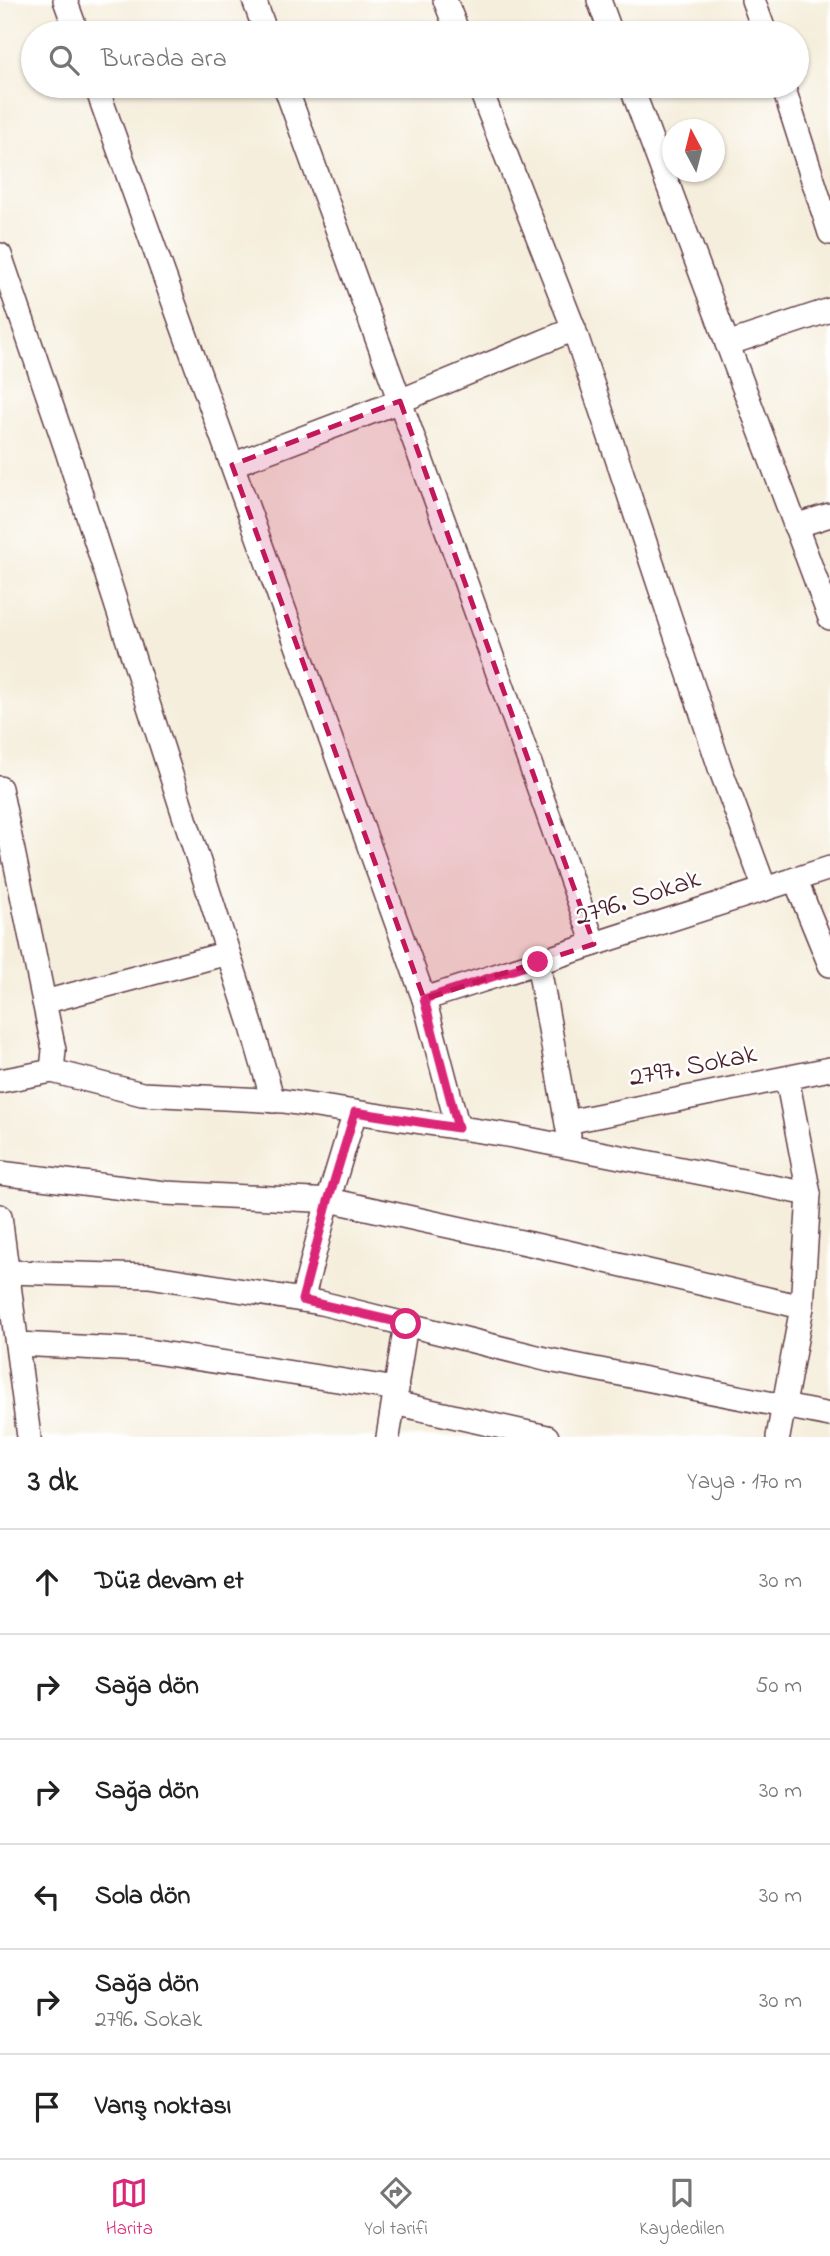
<!DOCTYPE html>
<html lang="tr">
<head>
<meta charset="utf-8">
<style>
  body { margin:0; font-family:"Indie Flower",sans-serif; background:#f6f6f6; color:#222 }
  .compass { position:absolute; left:662px; top:119px; width:63px; height:63px; border-radius:50%; background:#fff; box-shadow:0 2px 5px #0004; rotate:353deg }
  .stop { position:absolute; width:21px; height:21px; margin:-16px; border:5px solid #db2777; border-radius:50%; background:#fff }
  .stop.end { background:#db2777; border-color:#fff; box-shadow:0 2px 7px #0008 }
  .list { margin:0; padding:0; list-style:none }
  h2 { display:flex; justify-content:space-between; align-items:center; height:91px; margin:0; padding:0 28px; font-size:30px }
  h2 small { font-size:23px; font-weight:400; color:#767676 }
  .list li { display:grid; grid-template-columns:46px 1fr auto; gap:21px; align-items:center; box-sizing:border-box; height:105px; padding:0 28px; border-top:2px solid #e0e0e0 }
  .list b { display:block; font-size:26px; white-space:nowrap }
  .list p { margin:0; font-size:23px; white-space:nowrap; color:#767676 }
  .list em { font-size:23px; font-style:normal; color:#767676 }
  .icon { flex:none; width:38px; height:38px; fill:none; stroke:currentColor; stroke-width:2; stroke-linecap:round; stroke-linejoin:round }
  .map { position:relative; flex:none; width:830px; height:1437px; overflow:hidden }
  .search { position:absolute; background:#fff; box-shadow:0 2px 5px #0004; left:21px; right:21px; top:21px; height:77px; display:flex; align-items:center; gap:18px; box-sizing:border-box; padding:0 24px; border-radius:38px; color:#767676; font-size:26px }
  .sheet { height:721px; background:#fff }
  nav { display:flex; justify-content:space-around; align-items:center; box-sizing:border-box; height:98px; border-top:2px solid #e0e0e0; background:#fff; font-size:19px; color:#767676 }
  nav a { display:grid; justify-items:center; gap:4px }
  nav .on { color:#db2777 }
  .map>svg:first-child { display:block }
  .lines { fill:none; stroke-linecap:round; stroke-linejoin:round }
  .street-casing { stroke:#643e46; stroke-width:26 }
  .street { stroke:#fff; stroke-width:23 }
  .route { stroke:#db2777; stroke-width:9 }
  .marked { fill:#c2185b; fill-opacity:0.2; stroke:#c2185b; stroke-width:5; stroke-dasharray:14 9; stroke-linejoin:round }
  .labels { text-anchor:middle; dominant-baseline:central; stroke-width:5; stroke-linejoin:round; paint-order:stroke }
  .street-label { font-size:28px; fill:#4a1f2b; stroke:#fff }
</style>
</head>
<body>
<div class="map">
<svg width="830" height="1437" viewBox="0 0 830 1437">
  <rect width="100%" height="100%" fill="#fff"/>
  <filter id="ink" filterUnits="userSpaceOnUse"><feTurbulence type="fractalNoise" baseFrequency=".0143" numOctaves="2"/><feDisplacementMap in="SourceGraphic" scale="14" xChannelSelector="R" yChannelSelector="G"/><feConvolveMatrix kernelMatrix="1 2 1 2 8 2 1 2 1" color-interpolation-filters="sRGB"/></filter>
  <filter id="wash" filterUnits="userSpaceOnUse"><feTurbulence type="fractalNoise" baseFrequency=".00686" numOctaves="4" result="noise"/><feDisplacementMap in="SourceGraphic" scale="28" xChannelSelector="R" yChannelSelector="G"/><feGaussianBlur stdDeviation="1.57" result="paint"/><feColorMatrix in="noise" values="0 0 0 0 0 0 0 0 0 0 0 0 0 0 0 0 0 1.4 0 .05"/><feComposite in="paint" operator="in"/></filter>
  <g filter="url(#wash)">
    <rect width="100%" height="100%" fill="#f5eedc"/>
  </g>
  <g filter="url(#ink)">
    <g class="lines">
      <g class="street-casing">
        <g id="street">
          <polyline points="65,0 77,33"/>
          <polyline points="254,0 266,33"/>
          <polyline points="445,0 458,33"/>
          <polyline points="599,0 611,33"/>
          <polyline points="753,0 765,33"/>
          <polyline points="96,86 424,999 458,1128"/>
          <polyline points="285,86 457,558 594,944"/>
          <polyline points="479,86 574,329 720,768 765,889"/>
          <polyline points="631,86 830,618"/>
          <polyline points="783,86 830,233"/>
          <polyline points="0,255 67,451 251,1024 273,1101"/>
          <polyline points="727,344 830,310"/>
          <polyline points="232,465 400,401 574,329"/>
          <polyline points="795,526 830,515"/>
          <polyline points="0,788 54,1050 52,1071"/>
          <polyline points="795,879 830,965"/>
          <polyline points="538,962 569,1135"/>
          <polyline points="424,999 830,868"/>
          <polyline points="44,1002 228,953"/>
          <polyline points="0,1081 52,1071 142,1094 283,1101 513,1136 809,1194"/>
          <polyline points="567,1122 830,1069"/>
          <polyline points="0,1173 165,1193 334,1201 567,1252 802,1307"/>
          <polyline points="0,1216 29,1437"/>
          <polyline points="7,1272 149,1276 321,1303 549,1360 830,1415"/>
          <polyline points="302,1300 328,1201 355,1112"/>
          <polyline points="17,1344 141,1350 397,1389"/>
          <polyline points="394,1403 547,1437"/>
          <polyline points="388,1437 406,1324"/>
          <polyline points="778,1437 802,1307 809,1194 787,1078"/>
        </g>
      </g>
      <use href="#street" class="street"/>
    </g>
  </g>
  <g class="lines" filter="url(#ink)">
    <polyline class="route" points="406,1324 302,1300 328,1201 355,1112 458,1128 424,999 538,962"/>
  </g>
  <path class="marked" d="M 400,401 L 594,944 L 424,999 L 232,465 Z"/>
  <g class="labels">
    <g class="street-label">
      <text transform="translate(638 899) rotate(-18)">2796. Sokak</text>
      <text transform="translate(693 1067) rotate(-11)">2797. Sokak</text>
    </g>
  </g>
</svg>
<svg class="compass" viewBox="-18 -18 36 36"><path d="M0-13l5 13h-10z" fill="#e53935"/><path d="M0 13l5-13h-10z" fill="#767676"/></svg>
<div class="stop" style="left:406px;top:1324px"></div>
<div class="stop end" style="left:538px;top:962px"></div>
<div class="search"><svg class="icon" aria-label="search" viewBox="0 0 24 24"><circle cx="10" cy="10" r="6"/><path d="M15 15l6 6"/></svg>Burada ara</div>
</div>
<section class="sheet">
<h2>3 dk<small>Yaya · 170 m</small></h2>
<ul class="list">
<li><svg class="icon" aria-label="ahead" viewBox="0 0 24 24"><path d="M12 20V5M6 11l6-6 6 6"/></svg><div><b>Düz devam et</b></div><em>30 m</em></li>
<li><svg class="icon" aria-label="right" viewBox="0 0 24 24"><path d="M7 20v-9h11M14 6l5 5-5 5"/></svg><div><b>Sağa dön</b></div><em>50 m</em></li>
<li><svg class="icon" aria-label="right" viewBox="0 0 24 24"><path d="M7 20v-9h11M14 6l5 5-5 5"/></svg><div><b>Sağa dön</b></div><em>30 m</em></li>
<li><svg class="icon" aria-label="left" viewBox="0 0 24 24"><path d="M17 20v-9H6M10 6l-5 5 5 5"/></svg><div><b>Sola dön</b></div><em>30 m</em></li>
<li><svg class="icon" aria-label="right" viewBox="0 0 24 24"><path d="M7 20v-9h11M14 6l5 5-5 5"/></svg><div><b>Sağa dön</b><p>2796. Sokak</p></div><em>30 m</em></li>
<li><svg class="icon" aria-label="arrive" viewBox="0 0 24 24"><path d="M6 21V4h12l-3 4 3 4H6"/></svg><div><b>Varış noktası</b></div></li>
</ul>
</section>
<nav>
<a class="on"><svg class="icon" aria-label="map" viewBox="0 0 24 24"><path d="M3 6l6-2 6 2 6-2v14l-6 2-6-2-6 2zM9 4v14M15 6v14"/></svg>Harita</a>
<a><svg class="icon" aria-label="directions" viewBox="0 0 24 24"><path d="M12 3l9 9-9 9-9-9zM9 14v-3h6M13 9l2 2-2 2"/></svg>Yol tarifi</a>
<a><svg class="icon" aria-label="saved" viewBox="0 0 24 24"><path d="M7 4h10v16l-5-4-5 4z"/></svg>Kaydedilen</a>
</nav>
</body>
</html>
